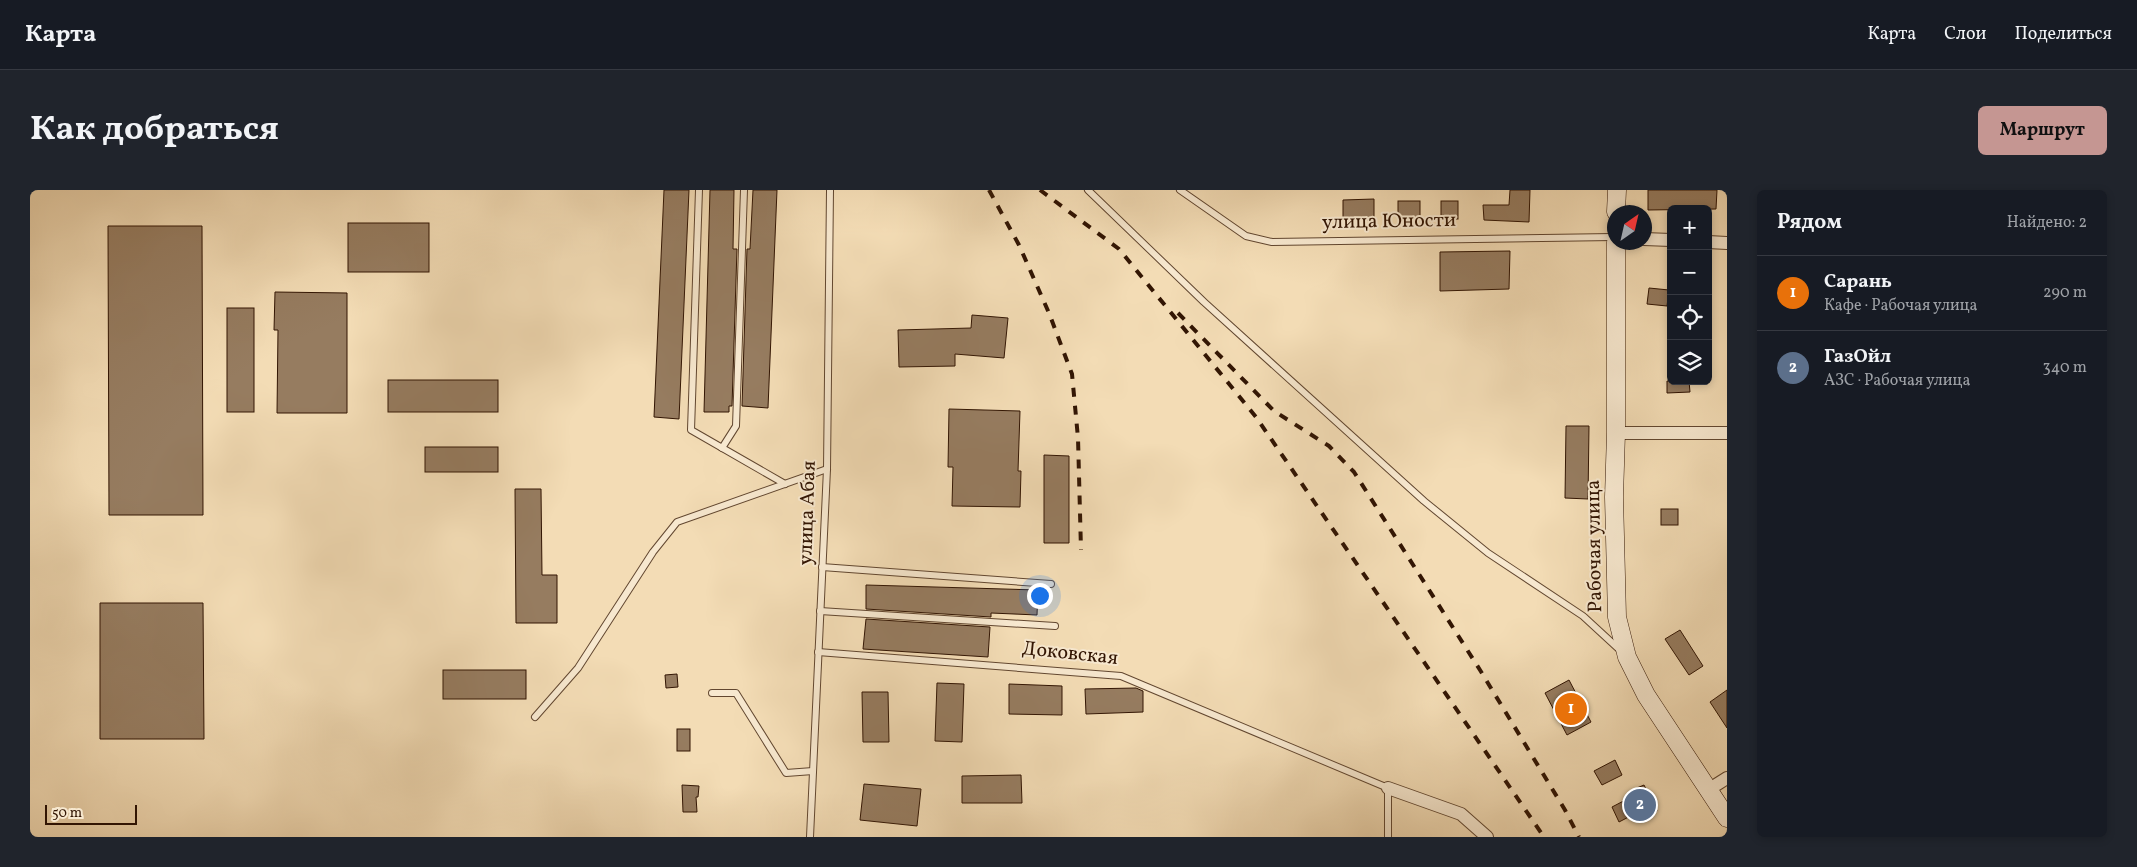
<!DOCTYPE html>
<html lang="ru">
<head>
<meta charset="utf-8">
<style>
  body { margin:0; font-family:Vollkorn,serif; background:#20242c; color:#f1f3f6 }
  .controls { position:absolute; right:15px; top:15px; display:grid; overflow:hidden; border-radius:8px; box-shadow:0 2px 8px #0003 }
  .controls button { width:45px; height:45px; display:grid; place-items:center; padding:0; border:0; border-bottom:1px solid #363941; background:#171b24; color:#f1f3f6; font:25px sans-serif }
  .compass { position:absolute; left:1577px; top:15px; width:45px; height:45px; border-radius:50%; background:#171b24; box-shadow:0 2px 8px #0003; rotate:34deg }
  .scale { position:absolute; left:15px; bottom:12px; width:92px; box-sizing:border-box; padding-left:5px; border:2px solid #321503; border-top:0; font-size:14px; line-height:18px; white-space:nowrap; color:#321503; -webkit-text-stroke:4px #f7e8cf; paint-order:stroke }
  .you { position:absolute; left:1009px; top:405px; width:18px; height:18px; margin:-12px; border:4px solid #fff; border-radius:50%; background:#1a73e8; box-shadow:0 0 0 8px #1a73e833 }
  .badge { display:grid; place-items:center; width:32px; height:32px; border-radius:50%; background:#c59692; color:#fff; font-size:16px; font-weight:700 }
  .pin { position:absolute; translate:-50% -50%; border:2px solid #fff; box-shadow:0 1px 5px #0006 }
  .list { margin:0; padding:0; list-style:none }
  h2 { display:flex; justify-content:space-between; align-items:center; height:65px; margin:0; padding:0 20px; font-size:21px }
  h2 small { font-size:16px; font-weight:400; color:#9ea1a6 }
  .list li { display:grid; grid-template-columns:32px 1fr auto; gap:15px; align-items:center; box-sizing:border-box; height:75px; padding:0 20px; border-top:1px solid #363941 }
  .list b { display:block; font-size:19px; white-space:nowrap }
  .list p { margin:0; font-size:16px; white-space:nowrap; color:#9ea1a6 }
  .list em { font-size:16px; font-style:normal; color:#9ea1a6 }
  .icon { flex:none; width:28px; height:28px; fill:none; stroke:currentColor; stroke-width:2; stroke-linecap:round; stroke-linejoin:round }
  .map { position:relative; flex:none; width:1697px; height:647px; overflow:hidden; border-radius:8px }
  header { display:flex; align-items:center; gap:30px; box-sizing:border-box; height:70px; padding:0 25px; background:#171b24; border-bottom:1px solid #363941 }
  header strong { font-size:24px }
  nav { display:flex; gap:28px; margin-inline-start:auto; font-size:18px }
  .intro { display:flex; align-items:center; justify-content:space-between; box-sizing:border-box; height:120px; padding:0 30px }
  h1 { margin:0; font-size:35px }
  .button { padding:12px 22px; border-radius:8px; background:#c59692; color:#111; font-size:18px; font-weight:700 }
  main { display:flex; gap:30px; padding:0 30px }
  aside { flex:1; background:#171b24; border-radius:8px; box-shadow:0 2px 8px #0003 }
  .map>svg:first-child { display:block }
  .building { fill:#967c60; stroke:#321503 }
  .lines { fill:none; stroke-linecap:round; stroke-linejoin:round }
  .service-casing { stroke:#624730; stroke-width:8 }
  .minor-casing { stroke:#624730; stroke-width:14 }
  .secondary-casing { stroke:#321503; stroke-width:19 }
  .service { stroke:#f7e8cf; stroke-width:6 }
  .minor { stroke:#f7e8cf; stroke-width:12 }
  .secondary { stroke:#f7e8cf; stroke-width:18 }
  .rail { stroke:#321503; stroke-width:4; stroke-dasharray:9 9; stroke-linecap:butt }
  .labels { text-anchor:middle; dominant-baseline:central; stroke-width:4; stroke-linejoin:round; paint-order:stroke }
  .street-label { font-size:20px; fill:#321503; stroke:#f7e8cf }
</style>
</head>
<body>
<header>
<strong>Карта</strong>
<nav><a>Карта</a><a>Слои</a><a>Поделиться</a></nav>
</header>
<div class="intro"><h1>Как добраться</h1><a class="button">Маршрут</a></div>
<main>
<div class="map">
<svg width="1697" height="647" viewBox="0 0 1697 647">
  <rect width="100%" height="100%" fill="#f3dcb5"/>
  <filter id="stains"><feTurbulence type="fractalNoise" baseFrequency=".004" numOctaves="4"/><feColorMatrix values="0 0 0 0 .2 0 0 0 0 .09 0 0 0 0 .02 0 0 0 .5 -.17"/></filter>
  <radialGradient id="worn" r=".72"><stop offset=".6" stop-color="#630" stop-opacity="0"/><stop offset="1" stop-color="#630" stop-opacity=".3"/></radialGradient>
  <g class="building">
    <polygon points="634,0 659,0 649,229 624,227"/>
    <polygon points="680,0 704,0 703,59 707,59 702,216 699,216 699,222 674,222"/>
    <polygon points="723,0 747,0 738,218 712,216 717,59 720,59"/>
    <polygon points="1480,0 1500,0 1499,32 1454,30 1453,15 1479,15"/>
    <polygon points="1618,0 1687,0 1686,19 1618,20"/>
    <polygon points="1344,9 1344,30 1313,30 1313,10"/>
    <rect x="1368" y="11" width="22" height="16"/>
    <rect x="1411" y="11" width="17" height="18"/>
    <rect x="318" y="33" width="81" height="49"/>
    <polygon points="78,36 172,36 173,325 79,325"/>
    <polygon points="1480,61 1479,99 1410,101 1410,62"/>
    <polygon points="1619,98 1639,100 1637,116 1617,114"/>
    <polygon points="245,102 317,103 317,223 247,223 248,140 244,140"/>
    <rect x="197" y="118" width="27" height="104"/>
    <polygon points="942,125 978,128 974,168 925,164 925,176 869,177 868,140 941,138"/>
    <rect x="358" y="190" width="110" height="32"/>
    <polygon points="1637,191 1659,191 1660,202 1637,203"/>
    <polygon points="919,219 990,221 988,281 991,281 990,317 922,316 923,277 918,277"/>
    <polygon points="1536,236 1559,236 1558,309 1535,308"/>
    <rect x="395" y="257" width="73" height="25"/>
    <polygon points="1014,265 1039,266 1039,353 1014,353"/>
    <polygon points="485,299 511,299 512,385 527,385 527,433 486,433"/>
    <rect x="1631" y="319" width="17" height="16"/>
    <polygon points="836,395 1008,400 1007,425 961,423 961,427 836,419"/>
    <polygon points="70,413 173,413 174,549 70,549"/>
    <polygon points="836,429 960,437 958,467 833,459"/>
    <polygon points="1650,440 1673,476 1659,485 1635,449"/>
    <rect x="413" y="480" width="83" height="29"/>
    <polygon points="647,484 648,497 636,498 635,485"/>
    <polygon points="1539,490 1561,532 1537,545 1515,503"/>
    <polygon points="907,493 934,494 932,552 905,551"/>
    <polygon points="979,494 1032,496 1032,525 979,524"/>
    <polygon points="1106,498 1113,501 1113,522 1056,524 1055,499"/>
    <polygon points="1697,500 1697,538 1680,512"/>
    <polygon points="832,502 858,502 859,552 833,552"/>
    <rect x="647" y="539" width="13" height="22"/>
    <polygon points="1585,570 1592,585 1572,595 1564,581"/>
    <polygon points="991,585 992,613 932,613 932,586"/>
    <polygon points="834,594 891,599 887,636 830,630"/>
    <polygon points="652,595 669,596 668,607 666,607 667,622 653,622"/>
    <polygon points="1614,595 1627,621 1616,627 1612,620 1589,632 1582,617 1605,605 1602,600"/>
  </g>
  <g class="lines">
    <g class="service-casing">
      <g id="service">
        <polyline points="669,0 661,240 755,294"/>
        <polyline points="1058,0 1174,112 1394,311 1458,363 1553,426 1591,461"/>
        <polyline points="1150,0 1216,46 1242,52 1584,47"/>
        <polyline points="692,258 706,236 714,0"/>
        <polyline points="792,377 1021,394"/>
        <polyline points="790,421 1025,436"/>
        <polyline points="788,462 1091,486 1358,598 1358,647"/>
        <polyline points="682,503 706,503 756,583 783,581"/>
        <polyline points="505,527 548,478 623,362 647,332 797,279"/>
        <polyline points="780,647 797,279 800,0"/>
      </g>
    </g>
    <g class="minor-casing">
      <g id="minor">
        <polyline points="1614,49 1641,50"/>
        <polyline points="1678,52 1697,53"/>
        <polyline points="1586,243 1697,243"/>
        <polyline points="1358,598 1431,624 1457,647"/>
        <polyline points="1678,600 1697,588"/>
      </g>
    </g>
    <g class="secondary-casing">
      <g id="secondary">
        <polyline points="1586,22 1587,0"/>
        <polyline points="1586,52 1586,243 1584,307 1587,427 1597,467 1616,505 1697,628"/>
      </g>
    </g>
    <use href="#service" class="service"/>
    <use href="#minor" class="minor"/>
    <use href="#secondary" class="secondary"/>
    <g class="rail">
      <polyline points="959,0 989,55 1019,123 1042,184 1048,248 1051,360"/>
      <polyline points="1010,0 1089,59 1226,227 1514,647"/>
      <polyline points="1148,123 1244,221 1299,256 1324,282 1450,480 1535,620 1549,647"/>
    </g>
  </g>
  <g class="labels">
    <g class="street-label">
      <text transform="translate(1359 32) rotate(-1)">улица Юности</text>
      <text transform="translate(778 323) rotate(-88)">улица Абая</text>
      <text transform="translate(1565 356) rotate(-91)">Рабочая улица</text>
      <text transform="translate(1040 464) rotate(6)">Доковская</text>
    </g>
  </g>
  <rect width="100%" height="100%" filter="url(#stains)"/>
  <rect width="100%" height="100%" fill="url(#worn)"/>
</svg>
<div class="controls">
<button>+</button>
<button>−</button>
<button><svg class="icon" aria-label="locate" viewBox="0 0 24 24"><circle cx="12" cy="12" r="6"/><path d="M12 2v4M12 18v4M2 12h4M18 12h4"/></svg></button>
<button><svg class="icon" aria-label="layers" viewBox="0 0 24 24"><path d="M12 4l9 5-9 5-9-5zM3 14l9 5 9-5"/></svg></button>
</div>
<svg class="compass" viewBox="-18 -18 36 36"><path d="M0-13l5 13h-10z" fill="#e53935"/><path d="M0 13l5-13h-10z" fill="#9ea1a6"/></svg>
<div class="scale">50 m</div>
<div class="you"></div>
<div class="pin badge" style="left:1541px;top:519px;background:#e8710a">1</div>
<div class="pin badge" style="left:1610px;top:615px;background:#5c6f8a">2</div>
</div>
<aside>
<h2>Рядом<small>Найдено: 2</small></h2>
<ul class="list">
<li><span class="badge" style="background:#e8710a">1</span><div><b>Сарань</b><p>Кафе · Рабочая улица</p></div><em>290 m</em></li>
<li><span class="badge" style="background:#5c6f8a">2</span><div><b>ГазОйл</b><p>АЗС · Рабочая улица</p></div><em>340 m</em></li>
</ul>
</aside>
</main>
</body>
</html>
